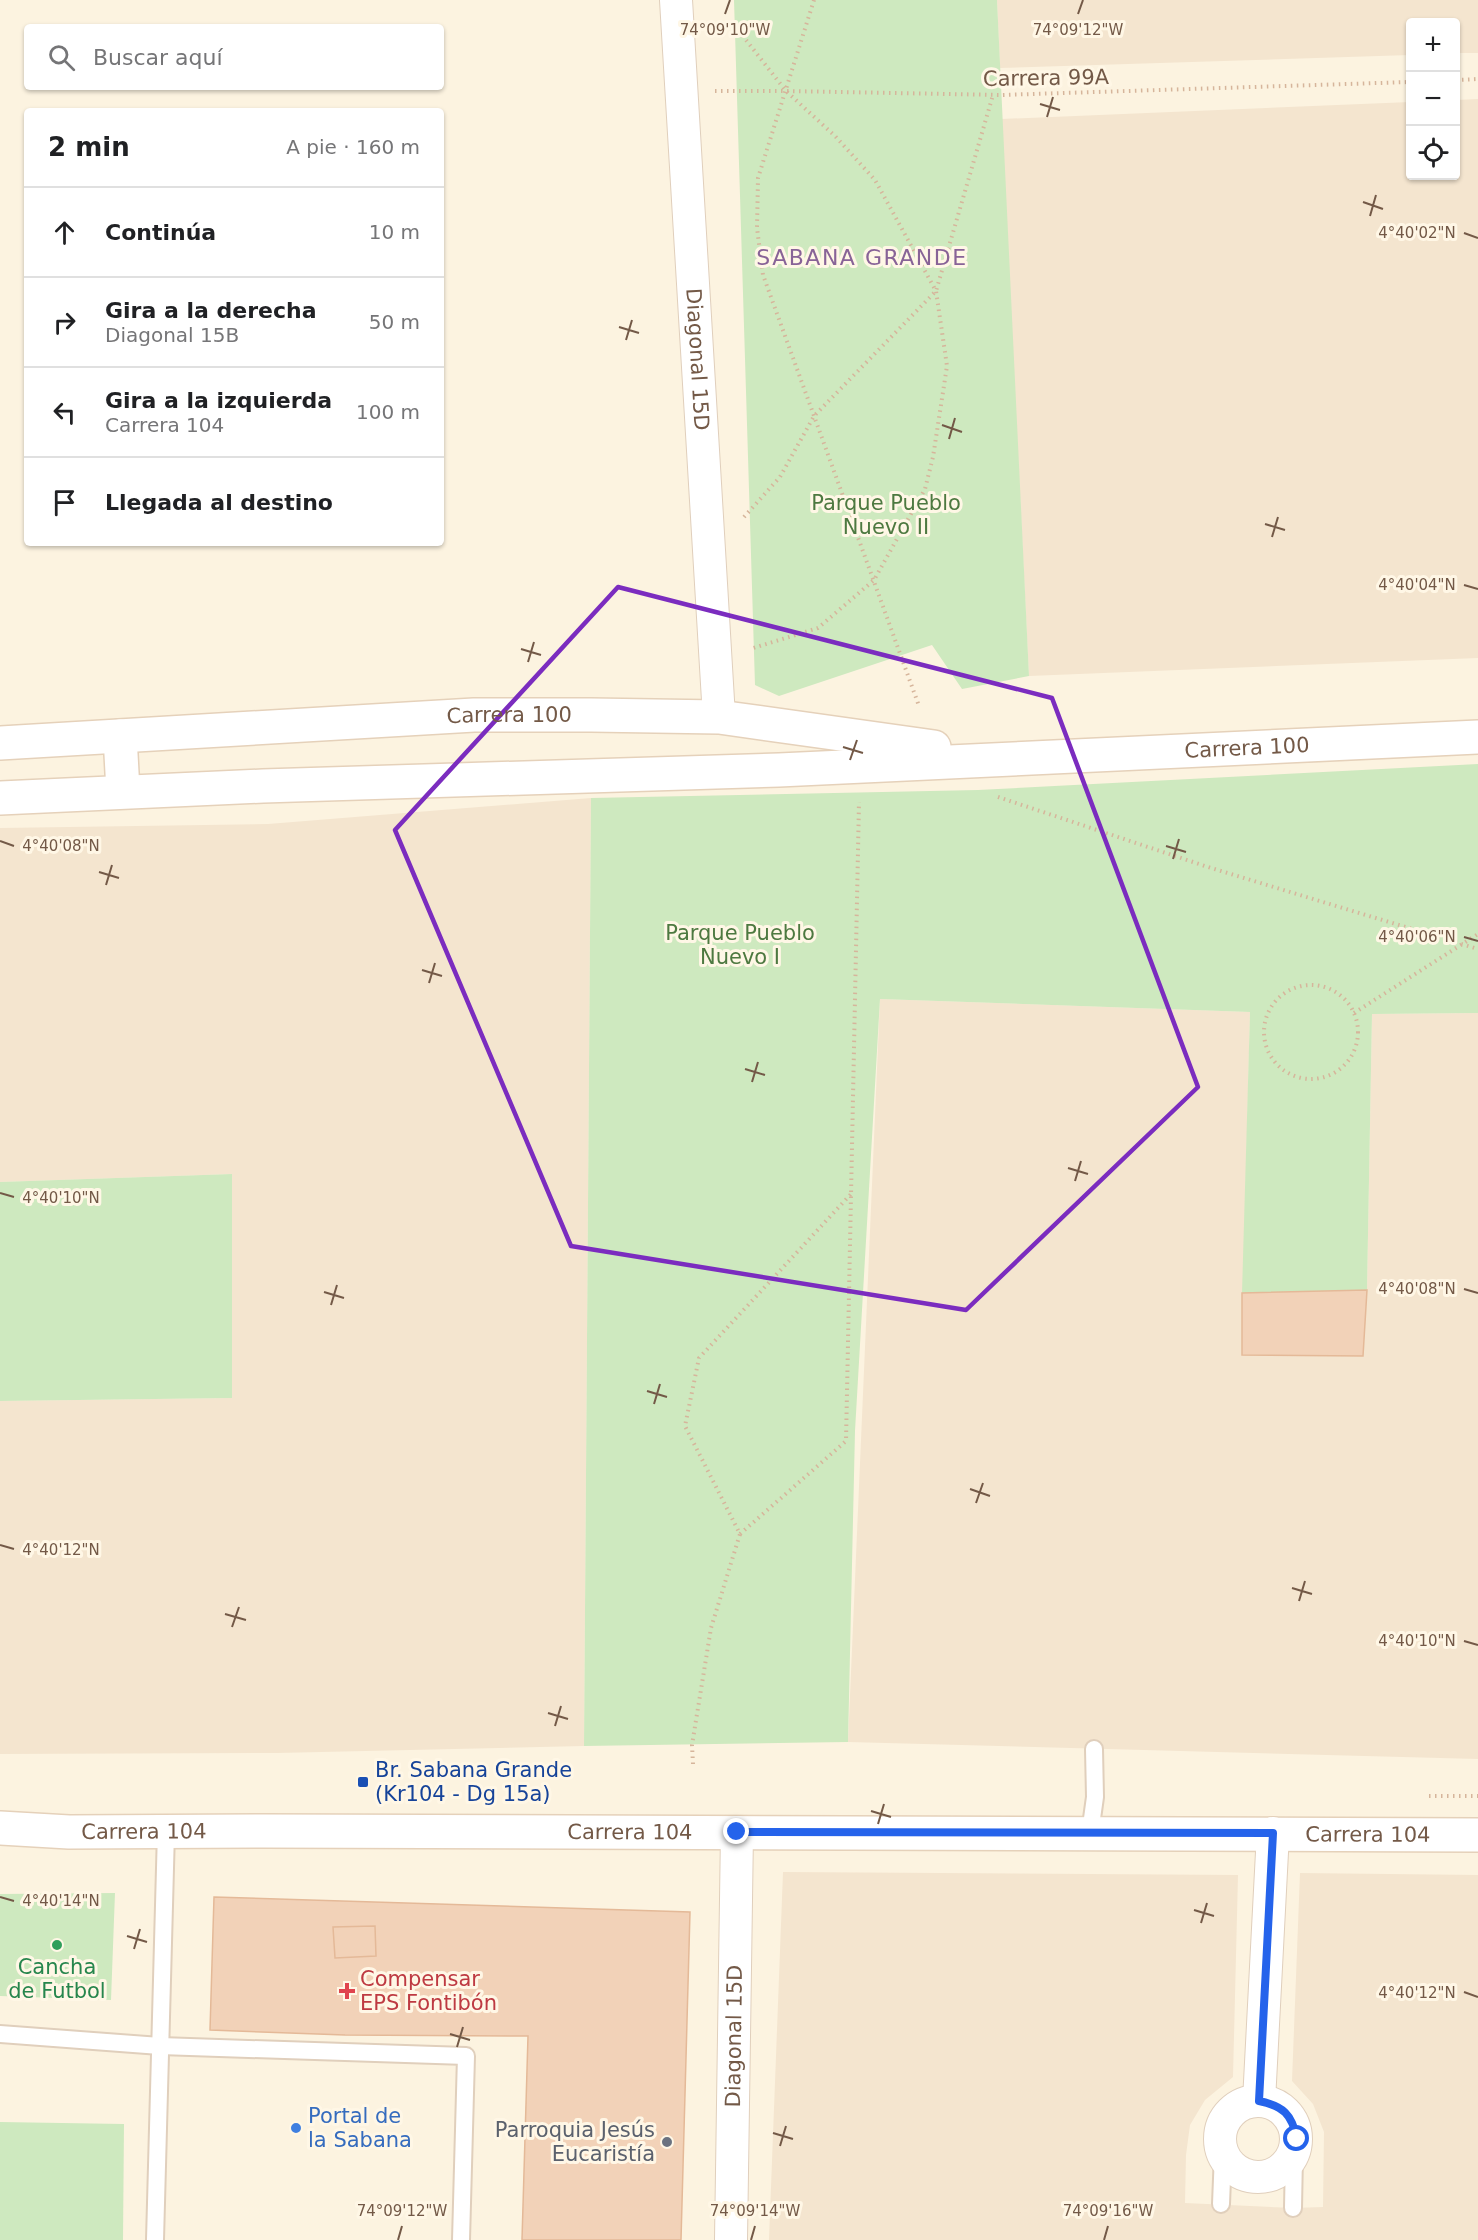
<!DOCTYPE html>
<html lang="es">
<head>
<meta charset="utf-8">
<style>
  body { margin:0; font-family:"DejaVu Sans",sans-serif; background:#f2f2f2; color:#202124 }
  .controls { position:absolute; right:18px; top:18px; display:grid; overflow:hidden; border-radius:6px; box-shadow:0 2px 4px #0004 }
  .controls button { width:54px; height:54px; display:grid; place-items:center; padding:0; border:0; border-bottom:2px solid #e0e0e0; background:#fff; color:#202124; font:30px sans-serif }
  .stop { position:absolute; width:18px; height:18px; margin:-14px; border:4px solid #2563eb; border-radius:50%; background:#fff }
  .stop.end { background:#2563eb; border-color:#fff; box-shadow:0 2px 6px #0008 }
  .list { margin:0; padding:0; list-style:none }
  h2 { display:flex; justify-content:space-between; align-items:center; height:78px; margin:0; padding:0 24px; font-size:26px }
  h2 small { font-size:20px; font-weight:400; color:#757577 }
  .list li { display:grid; grid-template-columns:39px 1fr auto; gap:18px; align-items:center; box-sizing:border-box; height:90px; padding:0 24px; border-top:2px solid #e0e0e0 }
  .list b { display:block; font-size:22px; white-space:nowrap }
  .list p { margin:0; font-size:20px; white-space:nowrap; color:#757577 }
  .list em { font-size:20px; font-style:normal; color:#757577 }
  .icon { flex:none; width:33px; height:33px; fill:none; stroke:currentColor; stroke-width:2; stroke-linecap:round; stroke-linejoin:round }
  .map { position:relative; flex:none; width:1478px; height:2240px; overflow:hidden }
  .search { position:absolute; background:#fff; box-shadow:0 2px 4px #0004; left:24px; top:24px; width:420px; height:66px; display:flex; align-items:center; gap:15px; box-sizing:border-box; padding:0 21px; border-radius:6px; color:#757577; font-size:22px }
  .panel { position:absolute; background:#fff; box-shadow:0 2px 4px #0004; left:24px; top:108px; width:420px; height:438px; border-radius:6px }
  .map>svg:first-child { display:block }
  .residential { fill:#f4e5cf }
  .green { fill:#cee9bf }
  .building { fill:#f2d2b8; stroke:#e4b998; stroke-width:1.5 }
  .lines { fill:none; stroke-linecap:round; stroke-linejoin:round }
  .lane-casing { stroke:#e0cfbc; stroke-width:20 }
  .street-casing { stroke:#e0cfbc; stroke-width:34 }
  .secondary-casing { stroke:#e5d1ba; stroke-width:36 }
  .path { stroke:#d6b59b; stroke-width:4; stroke-dasharray:1.5 4.5; stroke-linecap:butt }
  .lane { stroke:#fff; stroke-width:16 }
  .street { stroke:#fff; stroke-width:32 }
  .secondary { stroke:#fff; stroke-width:33 }
  .route { stroke:#2563eb; stroke-width:8 }
  .marked { fill:none; stroke:#7b2cbf; stroke-width:4.5; stroke-linejoin:round }
  .ticks { fill:none; stroke:#735947; stroke-width:2 }
  .transit-dot { fill:#1a4fb4; stroke:#fff7e6; stroke-width:2 }
  .leisure-dot { fill:#2e9e5b; stroke:#fff7e6; stroke-width:2 }
  .health-dot { fill:#e0444e; stroke:#fff7e6; stroke-width:2 }
  .shop-dot { fill:#3f7fe0; stroke:#fff7e6; stroke-width:2 }
  .worship-dot { fill:#6b7280; stroke:#fff7e6; stroke-width:2 }
  .labels { text-anchor:middle; dominant-baseline:central; stroke-width:6; stroke-linejoin:round; paint-order:stroke }
  .street-label { font-size:21px; fill:#735947; stroke:#fff7e6 }
  .park-label { font-size:21px; fill:#4d7940; stroke:#fff7e6 }
  .transit-label { font-size:21px; fill:#164399; stroke:#fff7e6; text-anchor:start }
  .leisure-label { font-size:21px; fill:#27864d; stroke:#fff7e6 }
  .health-label { font-size:21px; fill:#be3a42; stroke:#fff7e6; text-anchor:start }
  .shop-label { font-size:21px; fill:#366cbe; stroke:#fff7e6; text-anchor:start }
  .worship-label { font-size:21px; fill:#5b616d; stroke:#fff7e6; text-anchor:end }
  .neighbourhood-label { font-size:22px; letter-spacing:1.5px; fill:#886397; stroke:#fff7e6 }
  .ticks-label { font-size:15px; text-anchor:middle; fill:#735947; stroke:#fff7e6; stroke-width:6; stroke-linejoin:round; paint-order:stroke }
</style>
</head>
<body>
<div class="map">
<svg width="1478" height="2240" viewBox="0 0 1478 2240">
  <rect width="100%" height="100%" fill="#fcf3e0"/>
  <g class="residential">
    <polygon points="997,0 1478,0 1478,53 1456,53 1456,22 1410,22 1410,55 1000,68"/>
    <polygon points="1478,99 1478,658 1029,676 1001,119 1410,102 1410,176 1456,176 1456,100"/>
    <polygon points="591,798 584,1746 277,1753 0,1754 0,1401 232,1398 232,1174 0,1182 0,828 268,824"/>
    <polygon points="880,999 1250,1012 1243,1293 1367,1290 1372,1014 1478,1013 1478,1759 848,1742"/>
    <polygon points="783,1872 1238,1875 1233,2077 1205,2100 1190,2125 1186,2155 1185,2203 1293,2208 1323,2207 1324,2132 1313,2104 1292,2081 1300,1873 1478,1875 1478,2240 769,2240"/>
  </g>
  <g class="green">
    <polygon points="734,0 997,0 1029,676 962,689 932,645 779,696 755,685"/>
    <polygon points="1478,764 1478,1013 1372,1014 1367,1290 1242,1293 1250,1012 880,999 855,1431 848,1742 584,1746 591,798 978,790"/>
    <polygon points="232,1174 232,1398 0,1401 0,1182"/>
    <polygon points="115,1893 111,2000 0,1996 0,1894"/>
    <polygon points="0,2122 124,2124 123,2240 0,2240"/>
  </g>
  <g class="building">
    <polygon points="1367,1290 1363,1356 1242,1355 1242,1293"/>
    <polygon points="214,1897 690,1912 681,2240 522,2240 528,2036 345,2035 210,2030"/>
    <polygon points="375,1926 376,1956 335,1958 333,1927"/>
  </g>
  <g class="lines">
    <g class="lane-casing">
      <g id="lane">
        <polyline points="1090,1833 1095,1797 1094,1749"/>
        <polyline points="0,2034 160,2046 466,2056 461,2240"/>
        <polyline points="1221,2204 1223,2153"/>
        <polyline points="1293,2208 1294,2155"/>
        <polyline points="155,2240 166,1831"/>
      </g>
    </g>
    <g class="street-casing">
      <g id="street">
        <path id="s1" d="M 676,0 L 719,717"/>
        <polyline points="1259,2101 1273,1833"/>
        <circle cx="1258" cy="2139" r="38"/>
        <path id="s2" d="M 731,2240 L 737,1832"/>
      </g>
    </g>
    <g class="secondary-casing">
      <g id="secondary">
        <polyline points="120,736 123,791"/>
        <path id="s3" d="M 0,743 L 474,715 L 591,715 L 719,717 L 934,747"/>
        <path id="s4" d="M 0,798 L 263,786 L 779,770 L 1478,737"/>
        <path id="s5" d="M 0,1828 L 69,1832 L 263,1831 L 1478,1835"/>
      </g>
    </g>
    <g class="path">
      <polyline points="814,0 758,178 757,228 763,275 919,706"/>
      <polyline points="735,26 786,91 835,136 875,180 936,291 947,366 933,457 925,489 874,580 818,628 750,649"/>
      <polyline points="1456,80 1478,79"/>
      <polyline points="715,91 786,91 1001,95 1410,82"/>
      <polyline points="744,517 780,477 814,416 936,291 993,95"/>
      <polyline points="998,797 1211,868 1478,949"/>
      <circle cx="1311" cy="1032" r="47"/>
      <polyline points="1354,1013 1478,934"/>
      <polyline points="740,1534 846,1441 859,802"/>
      <polyline points="693,1764 692,1745 711,1628 740,1534 685,1426 699,1358 851,1194"/>
      <polyline points="1429,1796 1478,1796"/>
    </g>
    <use href="#lane" class="lane"/>
    <use href="#street" class="street"/>
    <use href="#secondary" class="secondary"/>
  </g>
  <g class="lines">
    <path class="route" d="M 737,1832 L 1273,1833 L 1259,2101 C 1283,2106 1292,2114 1297,2139"/>
  </g>
  <path class="marked" d="M 618,587 L 1052,698 L 1198,1087 L 966,1310 L 571,1246 L 395,830 Z"/>
  <path class="ticks" d="M 725,14 L 730,0M 1078,14 L 1083,0M 1040,104 L 1060,110M 1047,117 L 1053,97M 1363,202 L 1383,209M 1370,216 L 1376,195M 1464,233 L 1478,238M 619,327 L 639,333M 626,340 L 632,320M 942,425 L 962,432M 949,439 L 955,418M 1265,524 L 1285,530M 1272,537 L 1278,517M 1464,585 L 1478,589M 521,649 L 541,655M 528,662 L 534,642M 843,747 L 863,753M 850,760 L 857,740M 0,841 L 14,846M 1166,846 L 1186,852M 1173,859 L 1179,839M 99,872 L 119,878M 106,885 L 112,865M 1464,937 L 1478,941M 422,970 L 442,976M 429,983 L 435,963M 745,1069 L 765,1075M 752,1082 L 758,1062M 1068,1168 L 1088,1174M 1075,1181 L 1081,1161M 0,1193 L 14,1197M 1464,1289 L 1478,1293M 324,1292 L 344,1298M 331,1305 L 337,1285M 647,1391 L 667,1397M 654,1404 L 660,1384M 970,1489 L 990,1496M 976,1503 L 983,1483M 0,1545 L 14,1549M 1292,1588 L 1312,1594M 1299,1601 L 1305,1581M 225,1614 L 246,1620M 232,1627 L 239,1607M 1464,1641 L 1478,1645M 548,1713 L 568,1719M 555,1726 L 561,1706M 871,1811 L 891,1817M 878,1824 L 884,1804M 0,1897 L 14,1901M 1194,1910 L 1214,1916M 1201,1923 L 1207,1903M 127,1936 L 147,1942M 134,1949 L 140,1929M 1464,1992 L 1478,1997M 450,2034 L 470,2040M 457,2047 L 463,2027M 773,2133 L 793,2139M 780,2146 L 786,2126M 398,2240 L 402,2226M 751,2240 L 755,2226M 1104,2240 L 1108,2226"/>
  <rect class="transit-dot" x="357" y="1776" width="12" height="12" rx="3"/>
  <circle class="leisure-dot" cx="57" cy="1945" r="6"/>
  <path class="health-dot" d="M344 1982h6v6h6v6h-6v6h-6v-6h-6v-6h6z"/>
  <circle class="shop-dot" cx="296" cy="2128" r="6"/>
  <circle class="worship-dot" cx="667" cy="2142" r="6"/>
  <g class="labels">
    <g class="street-label">
      <text transform="translate(1046 78) rotate(-1)">Carrera 99A</text>
      <text stroke="none"><textPath href="#s1" startOffset="360">Diagonal 15D</textPath></text>
      <text stroke="none"><textPath href="#s3" startOffset="510">Carrera 100</textPath></text>
      <text stroke="none"><textPath href="#s4" startOffset="1248">Carrera 100</textPath></text>
      <text stroke="none"><textPath href="#s5" startOffset="630">Carrera 104</textPath></text>
      <text stroke="none"><textPath href="#s5" startOffset="144">Carrera 104</textPath></text>
      <text stroke="none"><textPath href="#s5" startOffset="1368">Carrera 104</textPath></text>
      <text stroke="none"><textPath href="#s2" startOffset="204">Diagonal 15D</textPath></text>
    </g>
    <g class="park-label">
      <text x="886" y="503">Parque Pueblo<tspan x="886" dy="24">Nuevo II</tspan></text>
      <text x="740" y="933">Parque Pueblo<tspan x="740" dy="24">Nuevo I</tspan></text>
    </g>
    <g class="transit-label">
      <text x="375" y="1770">Br. Sabana Grande<tspan x="375" dy="24">(Kr104 - Dg 15a)</tspan></text>
    </g>
    <g class="leisure-label">
      <text x="57" y="1967">Cancha<tspan x="57" dy="24">de Futbol</tspan></text>
    </g>
    <g class="health-label">
      <text x="360" y="1979">Compensar<tspan x="360" dy="24">EPS Fontibón</tspan></text>
    </g>
    <g class="shop-label">
      <text x="308" y="2116">Portal de<tspan x="308" dy="24">la Sabana</tspan></text>
    </g>
    <g class="worship-label">
      <text x="655" y="2130">Parroquia Jesús<tspan x="655" dy="24">Eucaristía</tspan></text>
    </g>
    <g class="neighbourhood-label">
      <text x="862" y="257">SABANA GRANDE</text>
    </g>
  </g>
  <g class="ticks-label">
    <text x="725" y="35">74°09'10"W</text>
    <text x="1078" y="35">74°09'12"W</text>
    <text x="1417" y="238">4°40'02"N</text>
    <text x="1417" y="590">4°40'04"N</text>
    <text x="61" y="851">4°40'08"N</text>
    <text x="1417" y="942">4°40'06"N</text>
    <text x="61" y="1203">4°40'10"N</text>
    <text x="1417" y="1294">4°40'08"N</text>
    <text x="61" y="1555">4°40'12"N</text>
    <text x="1417" y="1646">4°40'10"N</text>
    <text x="61" y="1906">4°40'14"N</text>
    <text x="1417" y="1998">4°40'12"N</text>
    <text x="402" y="2216">74°09'12"W</text>
    <text x="755" y="2216">74°09'14"W</text>
    <text x="1108" y="2216">74°09'16"W</text>
  </g>
</svg>
<div class="controls">
<button>+</button>
<button>−</button>
<button><svg class="icon" aria-label="locate" viewBox="0 0 24 24"><circle cx="12" cy="12" r="6"/><path d="M12 2v4M12 18v4M2 12h4M18 12h4"/></svg></button>
</div>
<div class="stop" style="left:1297px;top:2139px"></div>
<div class="stop end" style="left:737px;top:1832px"></div>
<div class="search"><svg class="icon" aria-label="search" viewBox="0 0 24 24"><circle cx="10" cy="10" r="6"/><path d="M15 15l6 6"/></svg>Buscar aquí</div>
<section class="panel">
<h2>2 min<small>A pie · 160 m</small></h2>
<ul class="list">
<li><svg class="icon" aria-label="ahead" viewBox="0 0 24 24"><path d="M12 20V5M6 11l6-6 6 6"/></svg><div><b>Continúa</b></div><em>10 m</em></li>
<li><svg class="icon" aria-label="right" viewBox="0 0 24 24"><path d="M7 20v-9h11M14 6l5 5-5 5"/></svg><div><b>Gira a la derecha</b><p>Diagonal 15B</p></div><em>50 m</em></li>
<li><svg class="icon" aria-label="left" viewBox="0 0 24 24"><path d="M17 20v-9H6M10 6l-5 5 5 5"/></svg><div><b>Gira a la izquierda</b><p>Carrera 104</p></div><em>100 m</em></li>
<li><svg class="icon" aria-label="arrive" viewBox="0 0 24 24"><path d="M6 21V4h12l-3 4 3 4H6"/></svg><div><b>Llegada al destino</b></div></li>
</ul>
</section>
</div>
</body>
</html>
